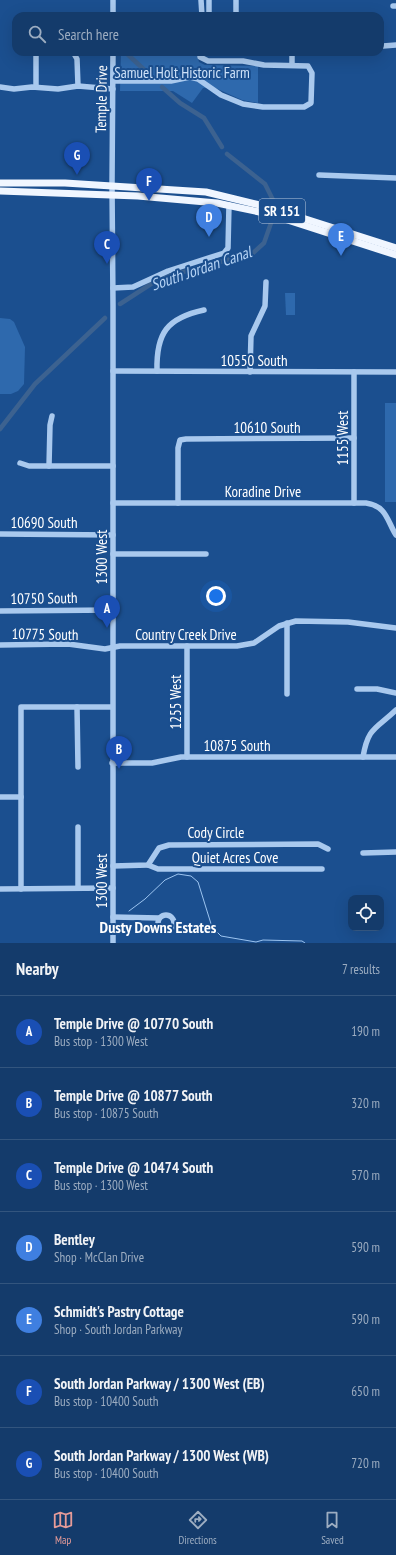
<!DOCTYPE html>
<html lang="en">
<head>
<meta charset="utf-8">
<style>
  body { margin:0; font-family:"PT Sans Narrow",sans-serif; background:#214673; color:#f1f3f6 }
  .controls { position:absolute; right:12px; bottom:12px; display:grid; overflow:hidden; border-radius:8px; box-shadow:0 4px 16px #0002 }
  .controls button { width:36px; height:36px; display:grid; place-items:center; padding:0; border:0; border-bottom:1px solid #33557e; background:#143b6b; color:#f1f3f6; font:20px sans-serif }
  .you { position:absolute; left:216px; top:596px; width:14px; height:14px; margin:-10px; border:3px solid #fff; border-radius:50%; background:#1a73e8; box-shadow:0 0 0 6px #1a73e833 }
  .badge { display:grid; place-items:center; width:26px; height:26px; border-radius:50%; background:#e69b98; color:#fff; font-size:13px; font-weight:700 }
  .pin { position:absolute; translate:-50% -33px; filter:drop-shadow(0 1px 2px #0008) }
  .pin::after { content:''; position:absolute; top:21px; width:14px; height:12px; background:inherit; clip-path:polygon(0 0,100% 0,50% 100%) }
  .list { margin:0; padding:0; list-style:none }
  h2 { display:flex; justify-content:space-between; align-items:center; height:52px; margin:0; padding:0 16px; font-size:17px }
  h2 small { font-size:13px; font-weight:400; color:#9dadc1 }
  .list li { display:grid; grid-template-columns:26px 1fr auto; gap:12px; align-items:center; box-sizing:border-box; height:72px; padding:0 16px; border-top:1px solid #33557e }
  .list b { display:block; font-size:15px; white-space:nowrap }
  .list p { margin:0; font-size:13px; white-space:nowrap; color:#9dadc1 }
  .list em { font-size:13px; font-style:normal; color:#9dadc1 }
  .icon { flex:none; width:22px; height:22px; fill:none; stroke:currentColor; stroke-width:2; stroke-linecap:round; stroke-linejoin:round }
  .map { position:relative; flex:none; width:396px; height:943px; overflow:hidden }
  .search { position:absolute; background:#143b6b; box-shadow:0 4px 16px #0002; left:12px; right:12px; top:12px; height:44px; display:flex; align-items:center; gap:10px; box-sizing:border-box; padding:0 14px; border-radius:12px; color:#9dadc1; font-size:15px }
  .sheet { height:556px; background:#143b6b }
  nav { display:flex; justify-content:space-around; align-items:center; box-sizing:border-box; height:56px; border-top:1px solid #33557e; background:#143b6b; font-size:11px; color:#9dadc1 }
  nav a { display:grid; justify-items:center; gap:2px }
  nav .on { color:#e69b98 }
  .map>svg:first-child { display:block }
  .green { fill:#2e69ad }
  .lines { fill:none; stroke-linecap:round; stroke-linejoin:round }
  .stream { stroke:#9cc4f0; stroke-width:1 }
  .canal { stroke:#3c6290; stroke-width:4.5 }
  .minor { stroke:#a9c9ee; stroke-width:5.5 }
  .major { stroke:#f0f6ff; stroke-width:7 }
  .labels { text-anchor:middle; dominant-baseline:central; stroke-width:4; stroke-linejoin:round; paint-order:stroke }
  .shield { fill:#1b4f8f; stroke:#bbcadd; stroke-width:1 }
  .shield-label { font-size:14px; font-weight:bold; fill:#fff }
  .park-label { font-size:15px; fill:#cfe3fa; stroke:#1b4f8f }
  .street-label { font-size:15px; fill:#fff; stroke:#1b4f8f }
  .water-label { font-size:16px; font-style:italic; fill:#b5d3f5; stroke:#1b4f8f }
  .neighbourhood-label { font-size:16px; font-weight:bold; fill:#fff; stroke:#1b4f8f }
</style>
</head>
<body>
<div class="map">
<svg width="396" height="943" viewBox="0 0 396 943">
  <rect width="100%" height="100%" fill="#1b4f8f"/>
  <g class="green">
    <polygon points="121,52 196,52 199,62 205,65 258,66 258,103 242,100 213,87 203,88 192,103 173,91 120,91"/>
    <polygon points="285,293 295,293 295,315 286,315"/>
    <polygon points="0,318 10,319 14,322 25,347 24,384 18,391 11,394 0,394"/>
    <rect x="385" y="403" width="11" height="99"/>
  </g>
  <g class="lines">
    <polyline class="stream" points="129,911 145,899 165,880 178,874 191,876 198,882 212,927 221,936 256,942 263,940 302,941 305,943"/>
    <g class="canal">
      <polyline points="125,52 150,75"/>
      <polyline points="162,87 180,103 204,118 222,147"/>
      <polyline points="227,154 265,184 273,200"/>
      <polyline points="120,304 151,284 172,275 253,253 264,243 271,223"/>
      <polyline points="0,429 35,384 105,318"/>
    </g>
    <g class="minor">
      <polyline points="113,0 113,16"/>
      <polyline points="201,0 202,16"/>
      <polyline points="209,0 209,16"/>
      <polyline points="236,0 236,12"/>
      <polyline points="393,6 396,6"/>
      <polyline points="383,46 396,45"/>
      <polyline points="73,52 77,59 78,86"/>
      <polyline points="292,52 292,65"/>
      <polyline points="113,81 171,81 190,77 198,79 221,95 243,104 263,107 304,107 311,103 312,73 308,66 264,65 243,61 208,61 200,57 200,52"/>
      <polyline points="0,87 14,89 32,87 58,89 78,86 113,89"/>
      <polyline points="36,87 36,52"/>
      <polyline points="319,175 396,178"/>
      <polyline points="113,288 133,287 168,271 224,253 228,248 229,205"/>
      <polyline points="113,371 396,372"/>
      <path d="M 157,371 C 156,333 167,318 204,310"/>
      <polyline points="250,372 251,336 265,306 266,282"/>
      <polyline points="354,372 354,503"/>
      <polyline points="20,463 29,466 113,466"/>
      <polyline points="49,466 50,425 52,416"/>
      <path d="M 113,503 L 366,503 C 387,506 387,521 396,535"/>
      <polyline points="178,503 178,448 180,440 186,439 354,438"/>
      <polyline points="0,534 113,535"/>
      <polyline points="113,554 206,554"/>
      <polyline points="0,611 113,610"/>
      <polyline points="287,623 287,694"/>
      <polyline points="0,645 68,644 105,649 120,646 237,646 254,643 279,626 296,621 348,622 396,628"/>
      <polyline points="187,646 187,757"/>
      <polyline points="357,689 377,689 396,693"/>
      <polyline points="77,707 78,767"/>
      <path d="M 363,757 C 368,727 376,729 396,710"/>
      <polyline points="112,763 152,763 181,757 396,757"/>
      <polyline points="0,797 21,797"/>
      <polyline points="78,827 78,888"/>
      <polyline points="363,853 396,852"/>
      <polyline points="148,865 158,869 322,869"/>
      <polyline points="113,866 148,865 159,848 169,845 318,844 328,849"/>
      <polyline points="0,889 113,888"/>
      <polyline points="21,889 21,707 112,707"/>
      <circle cx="166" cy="923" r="8"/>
      <polyline points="113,917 159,918"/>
      <polyline points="113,943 113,305 112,185 113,52"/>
    </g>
    <g class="major">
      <polyline points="0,183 65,183 206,192 268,207 396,248"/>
      <polyline points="0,191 138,196 217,203 269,214 396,255"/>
    </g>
  </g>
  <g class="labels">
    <rect class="shield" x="259" y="199" width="46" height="24" rx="3"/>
    <g class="shield-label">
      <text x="282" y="211">SR 151</text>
    </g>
    <g class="park-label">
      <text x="182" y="72">Samuel Holt Historic Farm</text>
    </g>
    <g class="street-label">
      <text transform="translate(101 99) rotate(-89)">Temple Drive</text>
      <text x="254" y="360">10550 South</text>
      <text x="267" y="427">10610 South</text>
      <text transform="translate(342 438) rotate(-90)">1155 West</text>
      <text x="263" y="491">Koradine Drive</text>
      <text x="44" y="522">10690 South</text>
      <text transform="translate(101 557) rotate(-90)">1300 West</text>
      <text transform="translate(44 598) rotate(-1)">10750 South</text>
      <text transform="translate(45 634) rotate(1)">10775 South</text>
      <text x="186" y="634">Country Creek Drive</text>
      <text transform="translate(175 702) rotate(-90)">1255 West</text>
      <text x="237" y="745">10875 South</text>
      <text x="216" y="832">Cody Circle</text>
      <text x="235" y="857">Quiet Acres Cove</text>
      <text transform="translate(101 881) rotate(-90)">1300 West</text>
    </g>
    <g class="water-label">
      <text transform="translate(201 268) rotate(-19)">South Jordan Canal</text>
    </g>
    <g class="neighbourhood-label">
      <text x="158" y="927">Dusty Downs Estates</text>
    </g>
  </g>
</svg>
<div class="controls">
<button><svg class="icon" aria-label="locate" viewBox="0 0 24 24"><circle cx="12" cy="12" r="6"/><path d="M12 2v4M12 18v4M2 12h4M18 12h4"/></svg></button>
</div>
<div class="you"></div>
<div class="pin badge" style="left:107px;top:628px;background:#1a4fb4">A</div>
<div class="pin badge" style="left:119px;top:769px;background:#1a4fb4">B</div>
<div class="pin badge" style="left:107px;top:264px;background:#1a4fb4">C</div>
<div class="pin badge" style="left:209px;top:237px;background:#3f7fe0">D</div>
<div class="pin badge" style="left:341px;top:256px;background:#3f7fe0">E</div>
<div class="pin badge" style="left:149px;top:201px;background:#1a4fb4">F</div>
<div class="pin badge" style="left:77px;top:175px;background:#1a4fb4">G</div>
<div class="search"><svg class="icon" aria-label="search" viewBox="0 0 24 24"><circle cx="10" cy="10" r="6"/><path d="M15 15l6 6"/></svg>Search here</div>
</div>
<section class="sheet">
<h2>Nearby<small>7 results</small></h2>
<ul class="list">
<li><span class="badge" style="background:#1a4fb4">A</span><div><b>Temple Drive @ 10770 South</b><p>Bus stop · 1300 West</p></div><em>190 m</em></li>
<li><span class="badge" style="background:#1a4fb4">B</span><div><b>Temple Drive @ 10877 South</b><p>Bus stop · 10875 South</p></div><em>320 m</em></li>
<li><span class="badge" style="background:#1a4fb4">C</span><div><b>Temple Drive @ 10474 South</b><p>Bus stop · 1300 West</p></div><em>570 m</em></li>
<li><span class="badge" style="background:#3f7fe0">D</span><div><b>Bentley</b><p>Shop · McClan Drive</p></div><em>590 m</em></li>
<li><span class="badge" style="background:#3f7fe0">E</span><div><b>Schmidt's Pastry Cottage</b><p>Shop · South Jordan Parkway</p></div><em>590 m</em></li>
<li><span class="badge" style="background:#1a4fb4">F</span><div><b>South Jordan Parkway / 1300 West (EB)</b><p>Bus stop · 10400 South</p></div><em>650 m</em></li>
<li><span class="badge" style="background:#1a4fb4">G</span><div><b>South Jordan Parkway / 1300 West (WB)</b><p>Bus stop · 10400 South</p></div><em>720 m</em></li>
</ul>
</section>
<nav>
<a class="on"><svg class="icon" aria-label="map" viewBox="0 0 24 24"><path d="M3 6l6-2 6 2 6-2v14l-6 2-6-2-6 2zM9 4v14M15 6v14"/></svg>Map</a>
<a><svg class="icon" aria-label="directions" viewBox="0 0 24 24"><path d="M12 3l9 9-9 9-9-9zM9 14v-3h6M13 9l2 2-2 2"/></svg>Directions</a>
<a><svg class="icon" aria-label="saved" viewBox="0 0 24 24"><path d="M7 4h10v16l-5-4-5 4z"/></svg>Saved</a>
</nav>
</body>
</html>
